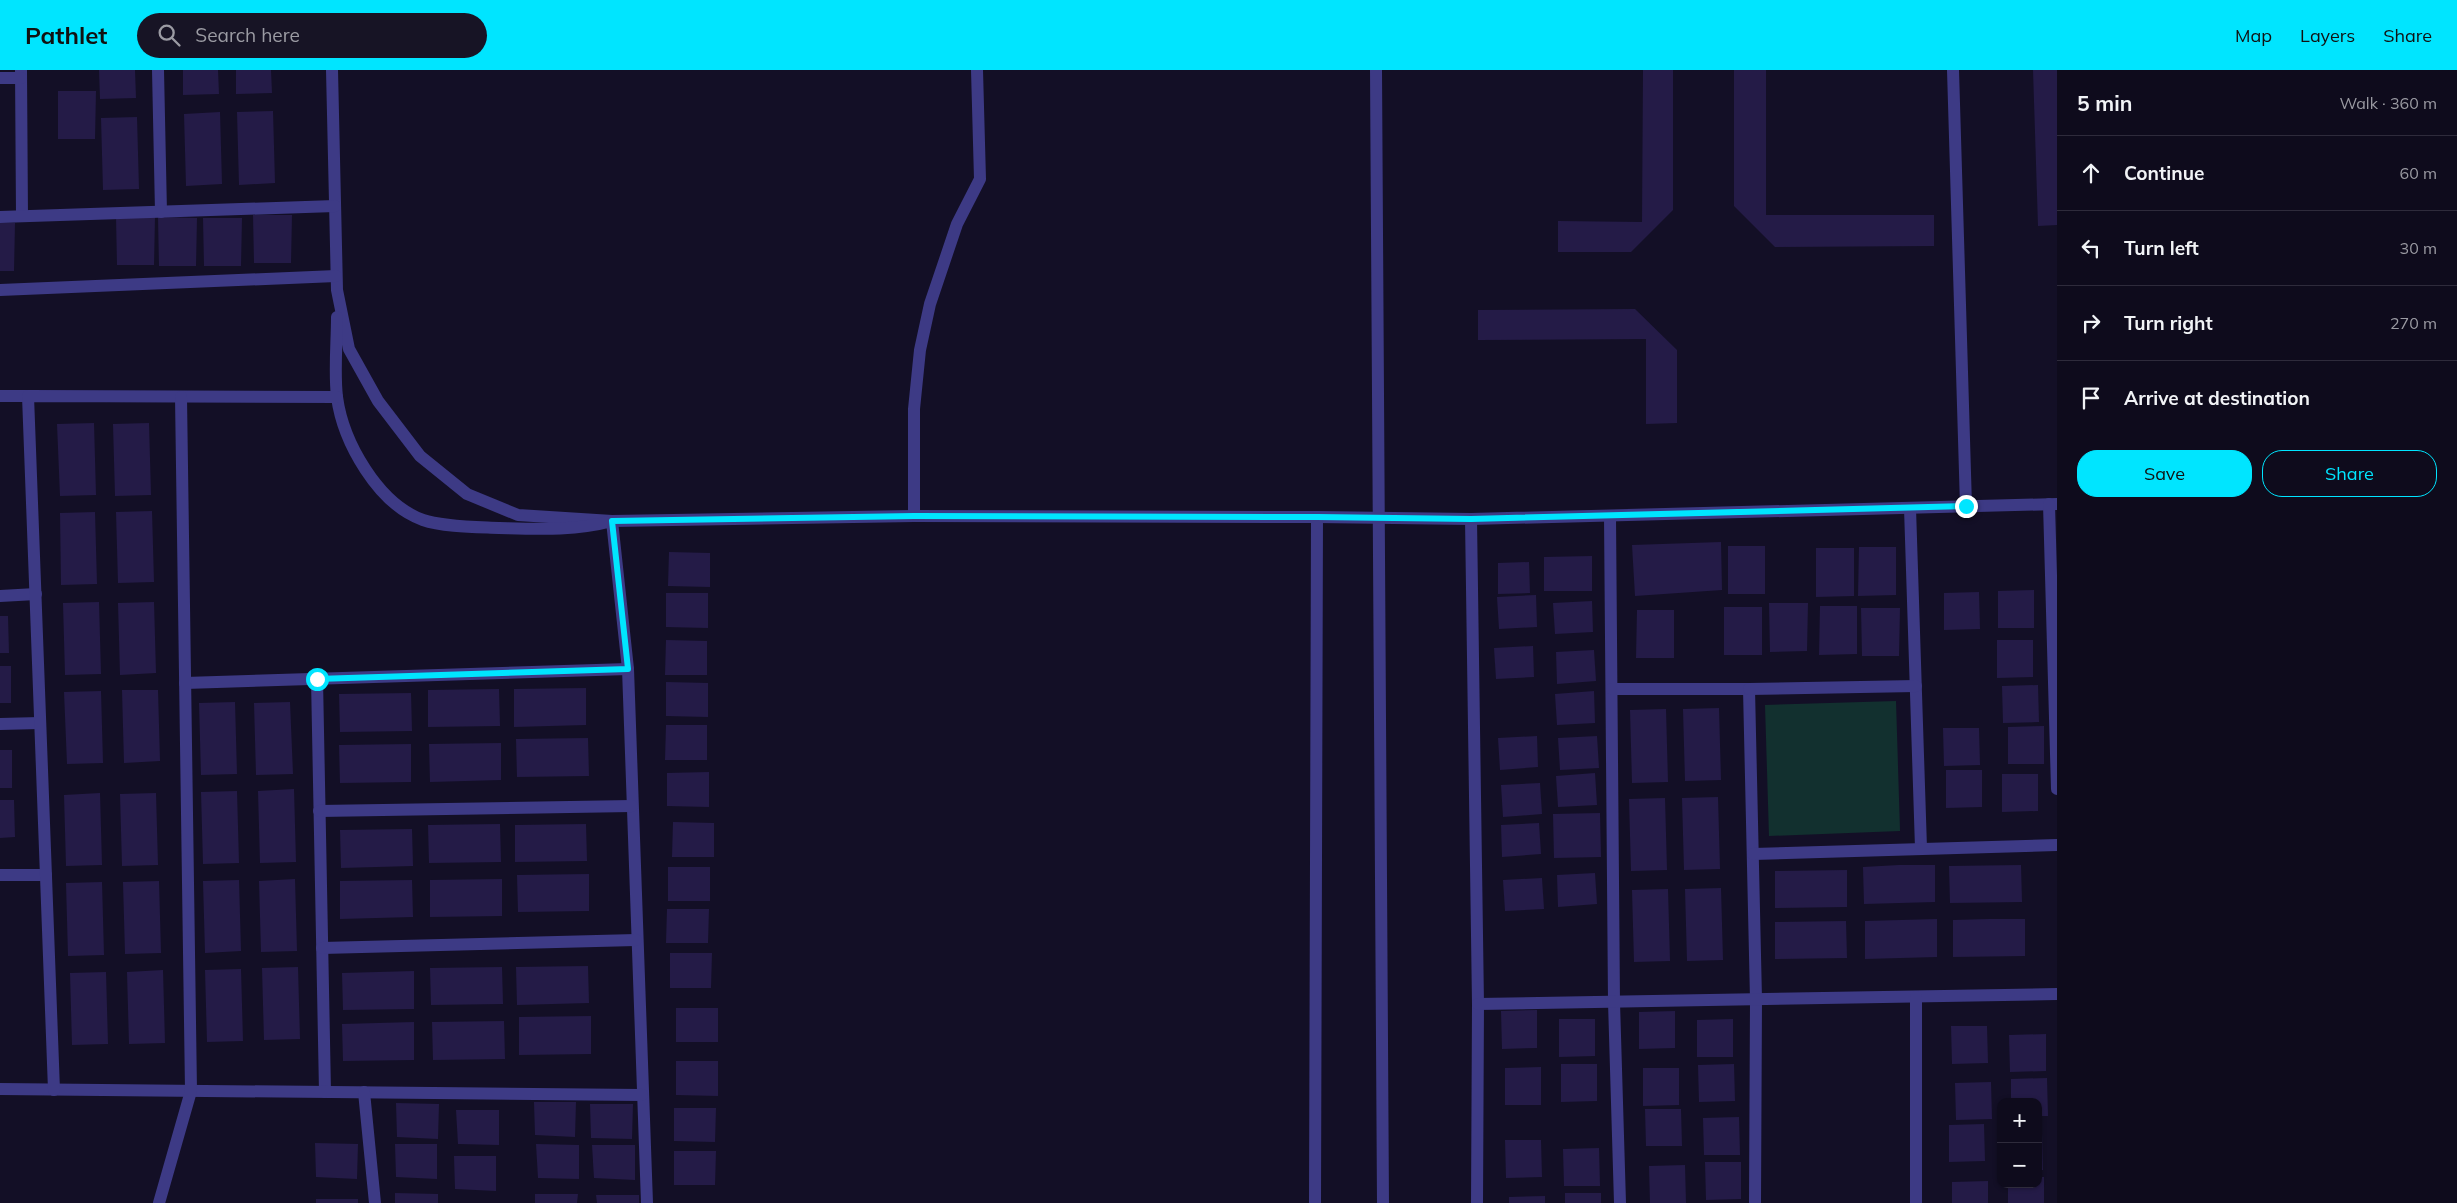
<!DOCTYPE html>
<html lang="en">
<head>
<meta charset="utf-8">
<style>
  body { margin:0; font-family:Mulish,sans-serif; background:#171425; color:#f1f3f6 }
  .controls { position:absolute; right:15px; bottom:15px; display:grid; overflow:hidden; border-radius:10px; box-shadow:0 1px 4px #0004 }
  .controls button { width:45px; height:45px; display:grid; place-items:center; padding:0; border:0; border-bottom:1px solid #2e2b3b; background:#0e0b1c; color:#f1f3f6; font:25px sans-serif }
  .stop { position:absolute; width:15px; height:15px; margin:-11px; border:4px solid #00e5ff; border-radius:50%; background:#fff }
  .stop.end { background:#00e5ff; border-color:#fff; box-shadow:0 1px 5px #0008 }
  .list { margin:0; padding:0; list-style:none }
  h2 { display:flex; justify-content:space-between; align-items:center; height:65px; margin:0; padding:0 20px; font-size:21px }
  h2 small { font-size:16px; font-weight:400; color:#9b9ba3 }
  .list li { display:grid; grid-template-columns:32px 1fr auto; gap:15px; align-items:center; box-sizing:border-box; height:75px; padding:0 20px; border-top:1px solid #2e2b3b }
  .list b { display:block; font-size:19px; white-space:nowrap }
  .list em { font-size:16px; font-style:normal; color:#9b9ba3 }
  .actions { display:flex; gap:10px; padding:15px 20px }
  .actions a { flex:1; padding:11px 0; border:1px solid #00e5ff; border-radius:20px; text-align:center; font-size:18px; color:#00e5ff }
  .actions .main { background:#00e5ff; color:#111 }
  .icon { flex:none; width:28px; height:28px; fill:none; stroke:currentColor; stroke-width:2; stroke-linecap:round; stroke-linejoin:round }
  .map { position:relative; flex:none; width:2057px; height:1133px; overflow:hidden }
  header { display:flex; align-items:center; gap:30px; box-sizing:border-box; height:70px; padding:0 25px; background:#00e5ff; color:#111 }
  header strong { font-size:24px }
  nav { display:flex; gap:28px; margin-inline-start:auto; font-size:18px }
  .search { width:350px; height:45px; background:#171425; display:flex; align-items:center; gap:12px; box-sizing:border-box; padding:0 18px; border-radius:28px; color:#9b9ba3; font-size:19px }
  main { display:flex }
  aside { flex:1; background:#0e0b1c }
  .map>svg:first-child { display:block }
  .green { fill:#12302f }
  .building { fill:#241b47 }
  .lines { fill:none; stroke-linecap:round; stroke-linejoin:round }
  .minor { stroke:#3d3a85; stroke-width:12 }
  .route { stroke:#00e5ff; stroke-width:6 }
</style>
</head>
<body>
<header>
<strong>Pathlet</strong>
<div class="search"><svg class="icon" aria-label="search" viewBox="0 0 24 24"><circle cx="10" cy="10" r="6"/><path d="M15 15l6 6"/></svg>Search here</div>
<nav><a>Map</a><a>Layers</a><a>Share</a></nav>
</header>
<main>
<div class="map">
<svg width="2057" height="1133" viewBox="0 0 2057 1133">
  <rect width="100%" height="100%" fill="#130f26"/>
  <polygon class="green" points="1896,631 1900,761 1769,766 1765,635"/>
  <g class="building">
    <polygon points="99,0 135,0 136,28 100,29"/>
    <polygon points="183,0 218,0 219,24 183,25"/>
    <polygon points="236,0 271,0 272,23 236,24"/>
    <polygon points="1643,0 1673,0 1673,140 1631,182 1558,182 1558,151 1642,152"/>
    <polygon points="1734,0 1766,0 1766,145 1934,145 1934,176 1775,177 1734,136"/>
    <polygon points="2033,0 2057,0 2057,155 2038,156"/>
    <polygon points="58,21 96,21 95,69 58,69"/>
    <polygon points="273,41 275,113 239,115 237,42"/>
    <polygon points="220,42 222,114 186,116 184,44"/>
    <polygon points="137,47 139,119 103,120 101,48"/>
    <polygon points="253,145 292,145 291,193 254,193"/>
    <polygon points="116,147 155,147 154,195 117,195"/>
    <polygon points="158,147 197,148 196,196 159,196"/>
    <polygon points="203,148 242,148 241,196 204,196"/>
    <polygon points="0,153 15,153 14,201 0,201"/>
    <polygon points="1635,239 1677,280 1677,353 1646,354 1646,269 1478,270 1478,240"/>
    <polygon points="94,353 96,425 60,426 57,354"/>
    <polygon points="149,353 151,425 115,426 113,354"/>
    <polygon points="152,441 154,512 118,513 116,442"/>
    <polygon points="95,442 97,514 61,515 60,443"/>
    <polygon points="1721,472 1722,520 1635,526 1632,475"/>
    <rect x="1728" y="476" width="37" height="48"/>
    <polygon points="1859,477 1896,477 1896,525 1858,526"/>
    <polygon points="1816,478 1854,478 1854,526 1816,527"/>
    <polygon points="669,482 710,483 710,517 668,516"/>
    <polygon points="1592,486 1592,521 1544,521 1544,487"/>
    <polygon points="1529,492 1530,523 1498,524 1498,493"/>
    <polygon points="2034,520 2034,558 1998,558 1998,521"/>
    <polygon points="1979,522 1980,559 1944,560 1944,523"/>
    <polygon points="666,523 708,523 708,558 666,557"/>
    <polygon points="1536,525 1537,557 1499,559 1497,527"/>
    <polygon points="1592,531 1593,562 1555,564 1553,533"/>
    <polygon points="99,532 101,604 65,605 63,533"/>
    <polygon points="154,532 156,603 120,605 118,533"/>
    <polygon points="1769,533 1808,533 1807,581 1770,582"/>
    <polygon points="1820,536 1857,536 1857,584 1819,585"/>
    <rect x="1724" y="537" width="38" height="48"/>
    <polygon points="1861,538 1900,538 1899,586 1862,586"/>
    <polygon points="1637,540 1674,540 1674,588 1636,588"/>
    <polygon points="0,546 8,546 9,583 0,583"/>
    <polygon points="666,570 707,571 707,605 665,605"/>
    <polygon points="1997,570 2033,570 2033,607 1997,608"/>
    <polygon points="1533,576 1534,607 1496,609 1494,578"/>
    <polygon points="1594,580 1596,611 1557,614 1556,582"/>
    <rect x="0" y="596" width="11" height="37"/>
    <polygon points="666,612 708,613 708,647 666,646"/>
    <polygon points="2038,615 2039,652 2003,653 2002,616"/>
    <polygon points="586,618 586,655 514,657 514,619"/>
    <polygon points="499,619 500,656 428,657 428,620"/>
    <polygon points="122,620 158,620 160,691 124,693"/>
    <polygon points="101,621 103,693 67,694 64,622"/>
    <polygon points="1594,621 1595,653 1557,655 1555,624"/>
    <polygon points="411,623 412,661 340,662 339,624"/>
    <polygon points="235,632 237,704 201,705 199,633"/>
    <polygon points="290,632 293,704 256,705 254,633"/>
    <polygon points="1719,638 1721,710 1685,711 1683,639"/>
    <polygon points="1666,639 1668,712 1632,713 1630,640"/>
    <polygon points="666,655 707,655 707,690 665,690"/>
    <polygon points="2044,656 2044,694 2008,694 2008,657"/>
    <polygon points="1943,658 1979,658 1980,695 1944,696"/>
    <polygon points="1537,666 1538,697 1500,700 1498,668"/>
    <polygon points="1597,666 1599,698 1560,700 1558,668"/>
    <polygon points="588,668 589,706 517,707 516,669"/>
    <polygon points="501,673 501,710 430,712 429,674"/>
    <polygon points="411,674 411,712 340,713 339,675"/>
    <rect x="0" y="680" width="12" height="38"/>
    <polygon points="1946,700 1982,700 1982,737 1946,738"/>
    <polygon points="709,702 709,737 667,736 667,703"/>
    <polygon points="1595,703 1597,735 1558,737 1556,706"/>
    <polygon points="2002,704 2038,704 2038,741 2002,742"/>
    <polygon points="1540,713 1542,744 1503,747 1501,715"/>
    <polygon points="294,719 296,792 260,793 258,721"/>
    <polygon points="237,721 239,793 203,794 201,722"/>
    <polygon points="100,723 102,795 66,796 64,725"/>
    <polygon points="156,723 158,795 122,796 120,724"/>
    <polygon points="1718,727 1720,799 1684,800 1682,728"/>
    <polygon points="1665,728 1667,800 1631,801 1629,729"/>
    <polygon points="0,730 14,730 15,767 0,768"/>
    <polygon points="1600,743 1601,787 1554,788 1553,744"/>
    <polygon points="673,752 714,753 714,787 672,787"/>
    <polygon points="1539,753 1541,784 1502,787 1501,755"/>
    <polygon points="500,754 501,792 429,793 428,755"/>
    <polygon points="586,754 587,791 515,792 515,755"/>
    <polygon points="412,759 413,796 341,798 340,760"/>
    <polygon points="1899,795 1935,795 1935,832 1864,834 1863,797"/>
    <polygon points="2021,795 2022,832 1950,833 1949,796"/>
    <rect x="668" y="797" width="42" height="34"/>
    <polygon points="1847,800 1847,837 1775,838 1775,801"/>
    <polygon points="1595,803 1597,834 1558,837 1557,805"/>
    <polygon points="589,804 589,841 518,842 517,805"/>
    <polygon points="1542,808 1544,839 1505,841 1503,810"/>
    <polygon points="295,809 297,881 261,882 259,811"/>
    <polygon points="502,809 502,846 430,847 430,810"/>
    <polygon points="239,810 241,881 205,883 203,811"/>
    <polygon points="412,810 413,847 340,849 340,811"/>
    <polygon points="159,811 161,883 125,884 123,812"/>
    <polygon points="102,812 104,885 68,886 66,813"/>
    <polygon points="1721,818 1723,890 1687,891 1685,819"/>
    <polygon points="1668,819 1670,891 1634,892 1632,820"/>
    <polygon points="667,839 709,839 708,873 666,873"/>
    <polygon points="1937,849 1937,887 1865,889 1865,851"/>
    <polygon points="1989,849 2025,849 2025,886 1953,887 1953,850"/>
    <polygon points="1846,851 1847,888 1775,889 1775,852"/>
    <polygon points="670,883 712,883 711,918 670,918"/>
    <polygon points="588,896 589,933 517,935 516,897"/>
    <polygon points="298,897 300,969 264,970 262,898"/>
    <polygon points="502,897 503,934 431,935 430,898"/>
    <polygon points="241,899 243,971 207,972 205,900"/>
    <polygon points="163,900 165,973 129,974 127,902"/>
    <polygon points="414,901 414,939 343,940 342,903"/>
    <polygon points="106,902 108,974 72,975 70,903"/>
    <rect x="676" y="938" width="42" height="34"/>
    <polygon points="1537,940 1537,978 1502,979 1501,941"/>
    <polygon points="1675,941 1675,978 1639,979 1639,942"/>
    <polygon points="591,946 591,984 519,985 519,947"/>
    <polygon points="1559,949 1595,949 1595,986 1559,987"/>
    <polygon points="1733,949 1733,987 1697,987 1697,950"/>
    <polygon points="504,951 505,989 433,990 432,952"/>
    <polygon points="414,952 414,990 343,991 342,954"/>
    <polygon points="1951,956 1987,956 1988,993 1952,994"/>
    <polygon points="2046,964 2046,1001 2010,1002 2009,965"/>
    <polygon points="676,991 718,991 718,1026 676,1025"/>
    <polygon points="1561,994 1597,994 1597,1031 1561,1032"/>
    <polygon points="1734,994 1735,1031 1699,1032 1698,995"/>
    <polygon points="1541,997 1541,1035 1505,1035 1505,998"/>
    <polygon points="1643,998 1679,998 1679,1035 1643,1036"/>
    <polygon points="2047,1008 2048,1046 2038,1046 2038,1032 2011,1032 2011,1009"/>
    <polygon points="1991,1012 1992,1049 1956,1050 1955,1013"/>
    <polygon points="534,1032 576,1032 575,1067 535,1065"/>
    <polygon points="396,1033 439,1034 438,1069 397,1067"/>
    <polygon points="590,1034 633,1034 632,1069 591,1068"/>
    <polygon points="674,1038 716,1038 715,1072 674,1071"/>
    <polygon points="1645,1039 1681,1039 1682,1076 1646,1076"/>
    <polygon points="456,1040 499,1040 499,1075 458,1074"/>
    <polygon points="1739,1047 1740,1085 1704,1085 1703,1048"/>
    <polygon points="1984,1054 1985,1091 1949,1092 1949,1055"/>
    <polygon points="2038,1062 2042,1062 2043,1100 2038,1100"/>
    <polygon points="1505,1070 1541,1070 1542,1107 1506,1108"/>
    <polygon points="315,1073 358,1074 357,1109 316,1107"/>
    <polygon points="395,1074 437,1074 437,1109 396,1107"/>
    <polygon points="536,1074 579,1075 579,1109 538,1108"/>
    <polygon points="592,1075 635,1075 635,1110 594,1108"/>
    <polygon points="1599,1078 1600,1116 1564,1116 1563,1079"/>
    <polygon points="674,1081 716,1081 715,1115 674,1115"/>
    <polygon points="454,1086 496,1086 496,1121 455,1119"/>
    <polygon points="1705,1092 1741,1092 1741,1129 1706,1130"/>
    <polygon points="1685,1095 1686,1133 1650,1133 1649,1096"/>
    <polygon points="2038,1107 2044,1107 2044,1133 2008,1133 2008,1114 2038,1114"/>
    <polygon points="1988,1111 1988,1133 1952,1133 1952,1112"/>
    <polygon points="395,1123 438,1124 438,1133 395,1133"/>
    <rect x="1565" y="1123" width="36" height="10"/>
    <polygon points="535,1124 578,1124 577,1133 535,1133"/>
    <polygon points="596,1125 639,1125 639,1133 597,1133"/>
    <polygon points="1545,1126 1545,1133 1509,1133 1509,1127"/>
    <rect x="316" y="1129" width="42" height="4"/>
  </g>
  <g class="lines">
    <g class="minor">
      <polyline points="21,0 22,146"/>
      <polyline points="158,0 161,142"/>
      <polyline points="332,0 337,220 349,279 378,331 420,386 467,424 518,445 612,451 914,446 1317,447 1471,449 2057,434"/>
      <polyline points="1376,0 1383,1133"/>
      <polyline points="1953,0 1966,436"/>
      <polyline points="0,8 21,8"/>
      <polyline points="0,147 335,136"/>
      <polyline points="0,220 336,206"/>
      <path d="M 337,247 C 337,273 334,301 337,327 C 343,372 378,434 423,450 C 443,457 478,457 499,458 C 537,459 575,461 612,451 L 628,599 L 647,1133"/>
      <polyline points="0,326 28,326"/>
      <polyline points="2049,434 2057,719"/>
      <polyline points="1910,438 1921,778"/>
      <polyline points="914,446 914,339 920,280 930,234 957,154 980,109 977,0"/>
      <polyline points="1610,446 1614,932 1620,1133"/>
      <polyline points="1471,449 1478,934 1477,1133"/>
      <polyline points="0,526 36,524"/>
      <polyline points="317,609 325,1022"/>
      <polyline points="185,613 628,599"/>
      <polyline points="1612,619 1749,619 1756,929 1755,1133"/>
      <polyline points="1749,619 1916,616"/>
      <polyline points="0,654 40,653"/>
      <polyline points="319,741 632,736"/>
      <polyline points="1753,784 2057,775"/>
      <polyline points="0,805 46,805"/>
      <polyline points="322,878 636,870"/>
      <polyline points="1478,934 2057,924"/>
      <polyline points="0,1019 642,1025"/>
      <polyline points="54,1020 28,326 337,327"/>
      <polyline points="364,1022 375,1133"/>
      <polyline points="159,1133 191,1021 181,327"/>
      <polyline points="1315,1133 1317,447"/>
      <polyline points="1916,1133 1916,927"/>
    </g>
  </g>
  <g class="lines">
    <polyline class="route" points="317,609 628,599 612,451 914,446 1317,447 1471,449 1966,436"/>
  </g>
</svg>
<div class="controls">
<button>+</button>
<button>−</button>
</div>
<div class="stop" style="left:317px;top:609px"></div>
<div class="stop end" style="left:1966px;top:436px"></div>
</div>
<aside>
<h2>5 min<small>Walk · 360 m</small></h2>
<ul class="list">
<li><svg class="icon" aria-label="ahead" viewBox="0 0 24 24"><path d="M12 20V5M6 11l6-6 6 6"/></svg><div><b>Continue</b></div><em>60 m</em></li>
<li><svg class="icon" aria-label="left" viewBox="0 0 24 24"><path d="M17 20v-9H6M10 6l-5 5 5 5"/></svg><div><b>Turn left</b></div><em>30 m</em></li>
<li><svg class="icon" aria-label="right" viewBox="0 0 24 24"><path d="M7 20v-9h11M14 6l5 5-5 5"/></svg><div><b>Turn right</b></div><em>270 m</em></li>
<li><svg class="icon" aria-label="arrive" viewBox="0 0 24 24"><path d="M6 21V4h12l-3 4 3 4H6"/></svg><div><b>Arrive at destination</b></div></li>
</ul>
<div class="actions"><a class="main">Save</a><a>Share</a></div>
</aside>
</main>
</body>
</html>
